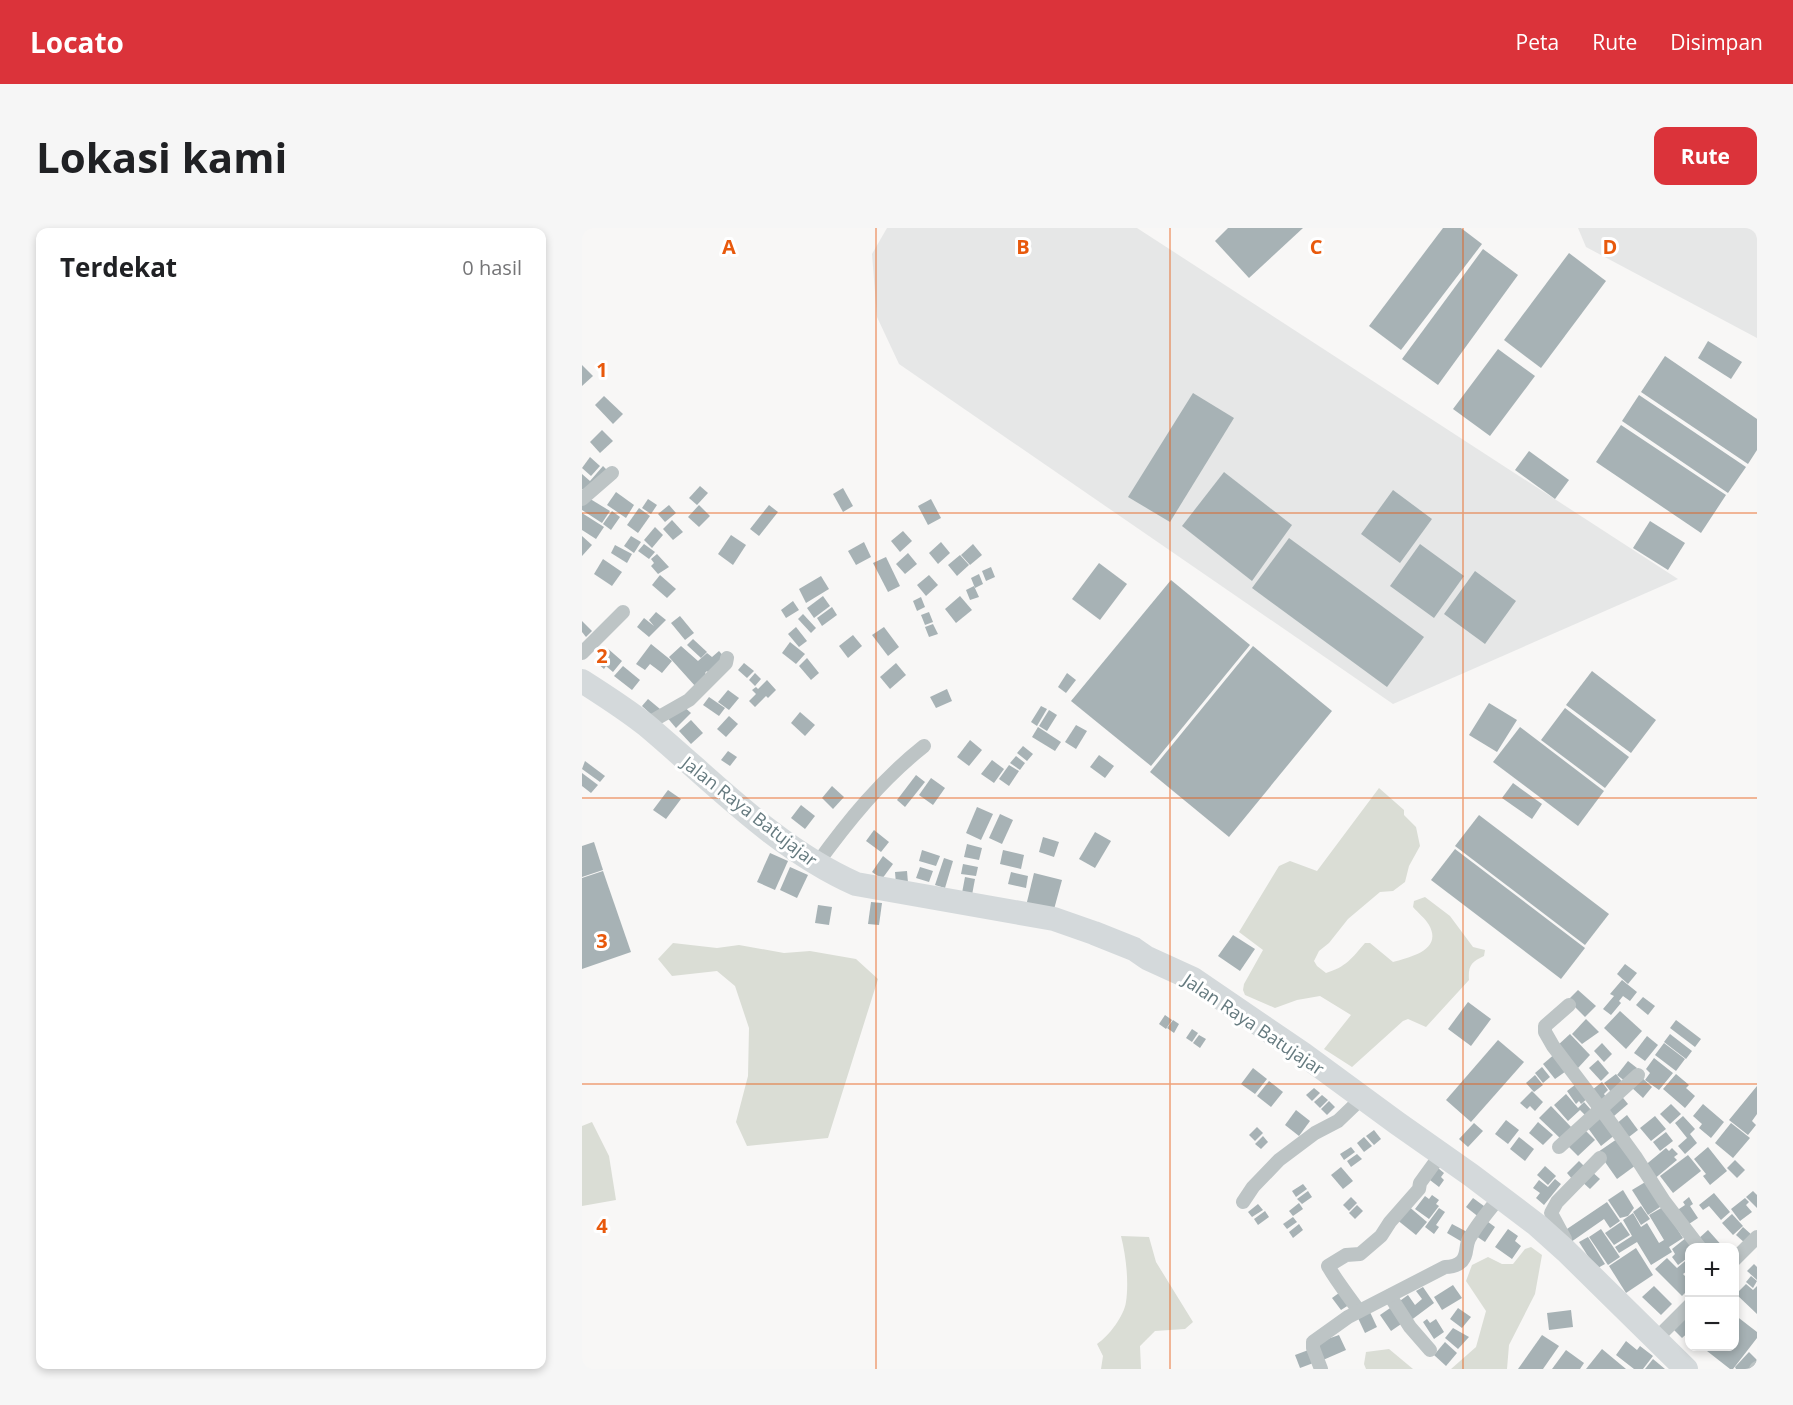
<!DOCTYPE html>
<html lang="id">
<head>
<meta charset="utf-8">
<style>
  body { margin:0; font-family:"Open Sans",sans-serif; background:#f6f6f6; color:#202124 }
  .controls { position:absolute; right:18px; bottom:18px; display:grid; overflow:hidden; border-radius:12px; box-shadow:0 3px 9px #0003 }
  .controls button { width:54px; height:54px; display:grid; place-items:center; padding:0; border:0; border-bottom:2px solid #e0e0e0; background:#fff; color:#202124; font:30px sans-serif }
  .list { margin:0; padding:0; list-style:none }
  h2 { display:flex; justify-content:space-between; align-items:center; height:78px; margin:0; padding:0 24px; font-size:26px }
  h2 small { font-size:20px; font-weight:400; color:#757577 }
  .map { position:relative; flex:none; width:1175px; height:1141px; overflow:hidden; border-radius:12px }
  header { display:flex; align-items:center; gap:36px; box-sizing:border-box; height:84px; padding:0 30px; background:#db333a; color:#fff }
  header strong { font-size:28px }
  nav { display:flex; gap:33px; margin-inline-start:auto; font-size:21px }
  .intro { display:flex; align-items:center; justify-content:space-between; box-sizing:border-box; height:144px; padding:0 36px }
  h1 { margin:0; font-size:42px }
  .button { padding:15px 27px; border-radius:12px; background:#db333a; color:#fff; font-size:21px; font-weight:700 }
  main { display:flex; gap:36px; padding:0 36px }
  aside { flex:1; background:#fff; border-radius:12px; box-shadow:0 3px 9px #0003 }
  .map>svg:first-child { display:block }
  .built { fill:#e6e7e7 }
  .green { fill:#daddd5 }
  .building { fill:#a7b2b5 }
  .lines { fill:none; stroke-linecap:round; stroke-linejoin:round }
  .street { stroke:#bdc4c5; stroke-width:14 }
  .highway { stroke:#d4d9db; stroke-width:24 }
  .grid { fill:none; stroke:#e8590c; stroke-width:1.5; stroke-opacity:0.55 }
  .labels { text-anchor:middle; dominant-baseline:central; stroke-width:6; stroke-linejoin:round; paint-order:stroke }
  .street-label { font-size:18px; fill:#657a7f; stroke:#fff }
  .grid-label { font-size:20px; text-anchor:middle; font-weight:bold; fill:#e8590c; stroke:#fff; stroke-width:6; stroke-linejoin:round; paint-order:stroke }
</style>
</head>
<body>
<header>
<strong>Locato</strong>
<nav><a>Peta</a><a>Rute</a><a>Disimpan</a></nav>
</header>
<div class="intro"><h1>Lokasi kami</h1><a class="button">Rute</a></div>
<main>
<aside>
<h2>Terdekat<small>0 hasil</small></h2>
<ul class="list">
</ul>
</aside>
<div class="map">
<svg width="1175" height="1141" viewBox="0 0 1175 1141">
  <rect width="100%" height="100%" fill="#f8f7f6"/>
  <g class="built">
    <polygon points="305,0 555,0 1096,351 811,476 317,136 295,89 290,26"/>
    <polygon points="996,0 1175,0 1175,110 1004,19"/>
  </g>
  <g class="green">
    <path d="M 797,560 L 822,582 L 822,587 L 834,599 L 838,618 L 827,638 L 823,654 L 811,663 L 798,664 L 766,691 L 747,715 L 737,723 L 732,733 L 735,738 L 744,745 C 764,739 770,730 783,715 L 788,715 L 811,734 C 828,729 861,722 847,697 C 843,690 836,685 831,679 L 832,673 L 843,669 L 868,688 L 891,719 L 903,722 L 902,728 C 889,734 886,738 887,752 L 844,799 L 826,791 L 821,793 L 770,839 L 742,821 L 769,787 L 738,768 L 715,772 L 693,780 L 663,767 L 661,762 L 662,756 L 681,722 L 657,704 L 697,638 L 708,633 L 735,643 Z"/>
    <polygon points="91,715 135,720 157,717 202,725 228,723 274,731 296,751 246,910 165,918 154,894 166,848 167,800 153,758 135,743 90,748 76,731"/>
    <polygon points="10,894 27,928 34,972 0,978 0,898"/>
    <path d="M 539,1008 L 567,1009 L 574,1034 L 611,1094 L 603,1101 L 573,1103 L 558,1118 L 559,1141 L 519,1141 L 521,1128 L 515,1116 C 527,1108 542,1088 544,1074 C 547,1053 544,1028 539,1008 Z"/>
    <polygon points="949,1019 960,1027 953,1066 927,1117 925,1141 869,1141 894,1119 904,1083 884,1053 890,1037 906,1029 920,1036 931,1036 943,1021"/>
    <polygon points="807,1121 831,1141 784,1141 782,1136 784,1124"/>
  </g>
  <g class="building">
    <polygon points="646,0 721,0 667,50 633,13"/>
    <polygon points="861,0 879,0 900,16 819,122 787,98"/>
    <polygon points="901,21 936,47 856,157 820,131"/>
    <polygon points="987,25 1024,53 959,140 922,112"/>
    <polygon points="1126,113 1160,134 1149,151 1116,130"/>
    <polygon points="916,121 953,148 908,208 871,181"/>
    <polygon points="1083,128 1175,191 1175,222 1166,236 1059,164"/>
    <polygon points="0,137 11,148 0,158"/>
    <polygon points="611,165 652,190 588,294 546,269"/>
    <polygon points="1057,167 1164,239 1146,265 1040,193"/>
    <polygon points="22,168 41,186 31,196 13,177"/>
    <polygon points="1039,197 1144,267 1119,305 1014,234"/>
    <polygon points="20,202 31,213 18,225 8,214"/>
    <polygon points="947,223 987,252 973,271 933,242"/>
    <polygon points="8,229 18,238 9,248 0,240"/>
    <polygon points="21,238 28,245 3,263 0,261 0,246 8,253"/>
    <polygon points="642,244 710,297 670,353 600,298"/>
    <polygon points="118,258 126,265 115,277 107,270"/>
    <polygon points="261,260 271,278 261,284 251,266"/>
    <polygon points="811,262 850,291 818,335 779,306"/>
    <polygon points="34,264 52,277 44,290 25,277"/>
    <polygon points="5,269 28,283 20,295 0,282 0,276"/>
    <polygon points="66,271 75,277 69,286 60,280"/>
    <polygon points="349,271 359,290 346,297 336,278"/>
    <polygon points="87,277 94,285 83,294 76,286"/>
    <polygon points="117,277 128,288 117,299 106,289"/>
    <polygon points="187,277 196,284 177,308 168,301"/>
    <polygon points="57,280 68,288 56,305 45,297"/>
    <polygon points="30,283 38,289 29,302 21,296"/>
    <polygon points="0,285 22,299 14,311 0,302"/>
    <polygon points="90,292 101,304 91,312 81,301"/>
    <polygon points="1068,293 1103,315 1086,342 1051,320"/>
    <polygon points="73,299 81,307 70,320 62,312"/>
    <polygon points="321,303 330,313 318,324 309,313"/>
    <polygon points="149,307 164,317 151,337 136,326"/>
    <polygon points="0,308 10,317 0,328"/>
    <polygon points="49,308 59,314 52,325 42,318"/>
    <polygon points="707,310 842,409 805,459 670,360"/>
    <polygon points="282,314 289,329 274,337 266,323"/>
    <polygon points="359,314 368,325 356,336 347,325"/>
    <polygon points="62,316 73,324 67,331 56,323"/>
    <polygon points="391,316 400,327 388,337 379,327"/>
    <polygon points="838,316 882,348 852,390 808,358"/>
    <polygon points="33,317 50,326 45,335 29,325"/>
    <polygon points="326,325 335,336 323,346 314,336"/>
    <polygon points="75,326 87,339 76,346 69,338 72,335 69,331"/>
    <polygon points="378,327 387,337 375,348 366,337"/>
    <polygon points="304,329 318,358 306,364 291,335"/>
    <polygon points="21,331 40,344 30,358 12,346"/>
    <polygon points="517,335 545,356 518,392 490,371"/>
    <polygon points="409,339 413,349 404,353 400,343"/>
    <polygon points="893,343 934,373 903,416 862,386"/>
    <polygon points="397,346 401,356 393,360 389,350"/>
    <polygon points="78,347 94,361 85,370 70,357"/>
    <polygon points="347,347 356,357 344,368 335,357"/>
    <polygon points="239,348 247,361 224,375 217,361"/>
    <polygon points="589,352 668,417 569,538 489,473"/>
    <polygon points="392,358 397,369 388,372 384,362"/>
    <polygon points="241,368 248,378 232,390 225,380"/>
    <polygon points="378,368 390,382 374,395 363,381"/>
    <polygon points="339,369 343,379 335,383 331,373"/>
    <polygon points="211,373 217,382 204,390 199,382"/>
    <polygon points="250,379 255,387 240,398 235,390"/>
    <polygon points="74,384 84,392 67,409 55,399 62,390 72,398 67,392"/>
    <polygon points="347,384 351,394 343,397 339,387"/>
    <polygon points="221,386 234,400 229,405 216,391"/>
    <polygon points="98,388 112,405 103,412 89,395"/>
    <polygon points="0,393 10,403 4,409 0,404"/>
    <polygon points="351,396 356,406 347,409 343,399"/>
    <polygon points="214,399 225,413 217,419 206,406"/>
    <polygon points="302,399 317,419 306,428 290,407"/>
    <polygon points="271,407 280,418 266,430 257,418"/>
    <polygon points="111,411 125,424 119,430 105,417"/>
    <polygon points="208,414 223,426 214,436 200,425"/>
    <polygon points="69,416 90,433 80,445 68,436 63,442 54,436"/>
    <polygon points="99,418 116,433 125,425 130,429 137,423 144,431 128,447 125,443 123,445 126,449 114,459 87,429"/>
    <polygon points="671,418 750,483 647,609 568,544"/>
    <polygon points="24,419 40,433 31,444 24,438 22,441 14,434"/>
    <polygon points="225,430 237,445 229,452 217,438"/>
    <polygon points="162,435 172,443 165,450 156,442"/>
    <polygon points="314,435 324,447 308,461 298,449"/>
    <polygon points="41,438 58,452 50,462 32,448"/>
    <polygon points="1010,443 1074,492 1049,525 984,477"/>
    <polygon points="173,445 179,451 173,458 167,452"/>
    <polygon points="485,445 494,452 484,465 476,459"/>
    <polygon points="185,452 194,462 186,470 184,468 173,479 167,473 174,466 170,462 174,459 176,461"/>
    <polygon points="365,461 370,473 354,480 348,469"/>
    <polygon points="146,462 157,470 147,482 136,474"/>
    <polygon points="127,469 143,480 137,488 121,477"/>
    <polygon points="66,471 78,481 72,489 60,478"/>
    <polygon points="907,475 935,492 915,524 887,507"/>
    <polygon points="99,476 109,485 94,500 83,487"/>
    <polygon points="459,478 465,481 455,498 449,494"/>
    <polygon points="983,480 1047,529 1023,560 959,512"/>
    <polygon points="467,482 475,487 465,503 457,498"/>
    <polygon points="218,484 233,497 223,508 209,495"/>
    <polygon points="147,488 156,496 144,509 135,501"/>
    <polygon points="109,492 121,505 109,516 97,503"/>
    <polygon points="494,497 505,503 494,521 483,514"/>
    <polygon points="456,499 479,514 473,523 450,509"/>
    <polygon points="938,499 1022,563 996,598 911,534"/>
    <polygon points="388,512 400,522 387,538 375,529"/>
    <polygon points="441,518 451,526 445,533 435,525"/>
    <polygon points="146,523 155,529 148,538 139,532"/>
    <polygon points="517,527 532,538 523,550 508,539"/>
    <polygon points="434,528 443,535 438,542 428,535"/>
    <polygon points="410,532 422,541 412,555 399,546"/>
    <polygon points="3,533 23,548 18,554 0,541"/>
    <polygon points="427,537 437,543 427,558 417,551"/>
    <polygon points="0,545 16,557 9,565 0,558"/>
    <polygon points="334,547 343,554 323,579 315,572"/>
    <polygon points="349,550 363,560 351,577 337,567"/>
    <polygon points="931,555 960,576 950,591 920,570"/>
    <polygon points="250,558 262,569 251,581 240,570"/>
    <polygon points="86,562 99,571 84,591 71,582"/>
    <polygon points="219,577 233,588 223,601 209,590"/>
    <polygon points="395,579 411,586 399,612 384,605"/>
    <polygon points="418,586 431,592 420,616 407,610"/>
    <polygon points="897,587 1027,686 1003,717 873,618"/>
    <polygon points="292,602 307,614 299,624 284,613"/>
    <polygon points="513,604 529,613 513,640 497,631"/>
    <polygon points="461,609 477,614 472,629 457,624"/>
    <polygon points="12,614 21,642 0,649 0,618"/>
    <polygon points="385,616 400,620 397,632 382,629"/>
    <polygon points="873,621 1003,720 979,751 849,652"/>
    <polygon points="340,622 358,628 354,638 337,633"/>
    <polygon points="421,622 442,627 439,641 418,636"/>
    <polygon points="188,625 206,633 193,662 175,654"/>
    <polygon points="301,628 311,636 300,651 290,644"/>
    <polygon points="362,630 371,633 363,660 353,657"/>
    <polygon points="381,636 396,639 394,648 379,646"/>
    <polygon points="208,639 226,647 215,670 198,662"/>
    <polygon points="338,639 351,643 347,654 334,650"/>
    <polygon points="21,643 49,724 0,741 0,650"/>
    <polygon points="325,643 326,655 314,656 313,644"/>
    <polygon points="429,644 446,648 444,660 426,656"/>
    <polygon points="452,645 480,652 471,685 444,678"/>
    <polygon points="383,649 393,651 390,667 380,665"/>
    <polygon points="289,674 300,675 297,697 286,696"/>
    <polygon points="236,677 250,679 247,697 233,695"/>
    <polygon points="651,707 673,721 658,743 636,728"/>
    <polygon points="1043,736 1055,745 1046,756 1035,746"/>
    <polygon points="1040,752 1055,764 1048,773 1041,768 1037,773 1039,775 1029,787 1021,781 1032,768 1028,766"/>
    <polygon points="996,762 1014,778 1003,789 986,772"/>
    <polygon points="1061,769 1073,778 1066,787 1054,777"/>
    <polygon points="886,774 909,791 889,818 866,801"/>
    <polygon points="1038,783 1060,803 1044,821 1022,800"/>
    <polygon points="583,787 590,792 584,801 577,796"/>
    <polygon points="1004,791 1017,804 1000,816 990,806"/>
    <polygon points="591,792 597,796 592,805 585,800"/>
    <polygon points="1094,792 1119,811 1113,819 1088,800"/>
    <polygon points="610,801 616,805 610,814 604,810"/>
    <polygon points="988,806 1008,827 996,840 975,818"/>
    <polygon points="1088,806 1110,823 1104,831 1082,814"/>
    <polygon points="617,807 624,811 618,820 611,815"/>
    <polygon points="1065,808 1076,817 1063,833 1052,825"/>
    <polygon points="916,812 942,834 889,894 864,872"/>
    <polygon points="1020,815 1030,826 1022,834 1012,823"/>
    <polygon points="1082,815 1103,831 1094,843 1073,827"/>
    <polygon points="974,825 987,841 973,851 961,836"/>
    <polygon points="1072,830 1091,845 1077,862 1063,852 1068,845 1064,841"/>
    <polygon points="1016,832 1027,845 1019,853 1007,840"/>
    <polygon points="1046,833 1055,840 1044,854 1035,847"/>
    <polygon points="960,839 968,849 961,855 953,845"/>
    <polygon points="671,840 685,851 673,866 659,856"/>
    <polygon points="1034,846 1041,855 1029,864 1022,855"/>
    <polygon points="1094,846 1107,857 1104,860 1113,868 1103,880 1081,861"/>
    <polygon points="953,847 961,857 952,864 944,855"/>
    <polygon points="1058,848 1070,859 1061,870 1048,858"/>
    <polygon points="687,853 701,864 689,879 675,868"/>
    <polygon points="998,853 1006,870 999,876 997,873 994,876 985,863"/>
    <polygon points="1020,854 1026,862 1022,866 1024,869 1019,873 1010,862"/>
    <polygon points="1175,858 1175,886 1170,893 1174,897 1166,907 1147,892"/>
    <polygon points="732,860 738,865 730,873 724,867"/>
    <polygon points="950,863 961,874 953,883 948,878 945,881 938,875"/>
    <polygon points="1037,865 1046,876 1032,888 1023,877"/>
    <polygon points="984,866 996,880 1002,874 1010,883 1004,888 998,882 986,893 972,877"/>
    <polygon points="740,867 746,872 738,880 732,874"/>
    <polygon points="747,873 753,879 745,887 739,881"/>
    <polygon points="1089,876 1099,886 1088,896 1078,886"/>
    <polygon points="1121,876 1142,894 1129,910 1117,900 1120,896 1111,888"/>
    <polygon points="969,878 991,901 980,912 957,890"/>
    <polygon points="714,882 728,893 717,908 703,897"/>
    <polygon points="1018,885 1034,906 1019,918 1003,896"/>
    <polygon points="1045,887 1056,902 1043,912 1034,896"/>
    <polygon points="1073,888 1084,901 1069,913 1058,900"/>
    <polygon points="1101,888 1113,901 1108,906 1115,915 1103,926 1096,918 1105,910 1093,895"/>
    <polygon points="924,892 937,902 926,916 913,906"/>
    <polygon points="956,894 971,907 961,917 947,905"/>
    <polygon points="892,895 901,903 886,919 877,911"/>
    <polygon points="1149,895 1168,910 1151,930 1133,915"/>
    <polygon points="675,899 681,905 673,913 667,907"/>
    <polygon points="1000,899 1013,912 996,928 983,915"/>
    <polygon points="792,902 799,911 792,917 784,908"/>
    <polygon points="1084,904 1091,913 1078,923 1071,914"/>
    <polygon points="681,908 686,914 679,921 673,916"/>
    <polygon points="782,909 790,918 782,924 775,915"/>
    <polygon points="937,909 952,921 943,933 928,921"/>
    <polygon points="1035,911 1054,937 1035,951 1016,924"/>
    <polygon points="769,919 773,924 762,932 758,926"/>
    <polygon points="1126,919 1145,943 1128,957 1121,948 1124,946 1112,931"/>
    <polygon points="1084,920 1087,923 1090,920 1096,926 1092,929 1095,932 1071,952 1061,939"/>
    <polygon points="775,926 780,931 769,939 765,933"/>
    <polygon points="1106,927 1119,943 1091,965 1078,948"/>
    <polygon points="1153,932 1163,942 1155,950 1145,940"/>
    <polygon points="997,933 1003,939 991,952 985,945"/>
    <polygon points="963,938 974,948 966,957 955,947"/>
    <polygon points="759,939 771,953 761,961 749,947"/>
    <polygon points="856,940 862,945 859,949 862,952 857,959 844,949"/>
    <polygon points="1008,942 1018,951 1008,961 998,952"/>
    <polygon points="973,951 979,956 962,977 954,970 958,965 951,960 957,952 966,959"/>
    <polygon points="1065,953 1081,977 1066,987 1050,962"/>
    <polygon points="721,956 725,961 714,969 710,963"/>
    <polygon points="1041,962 1052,980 1046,988 1038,990 1026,972"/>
    <polygon points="726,963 730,969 720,976 715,971"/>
    <polygon points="1171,963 1175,967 1175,980 1164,969"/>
    <polygon points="1132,965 1148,984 1139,992 1127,978 1121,982 1117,977"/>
    <polygon points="850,967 857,972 854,976 857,978 847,991 833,981 843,968 847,971"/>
    <polygon points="769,969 775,975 767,983 761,977"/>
    <polygon points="1107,969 1111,976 1108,978 1116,990 1107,996 1094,983 1103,977 1101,974"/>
    <polygon points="891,970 906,981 898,990 884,979"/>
    <polygon points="1163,970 1167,974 1164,977 1170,984 1158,993 1149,981"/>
    <polygon points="1025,974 1038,993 1028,1000 1022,991 989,1014 982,1003"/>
    <polygon points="717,975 721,981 711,988 707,983"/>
    <polygon points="676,976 681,982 670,989 666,984"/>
    <polygon points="775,977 781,983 773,991 767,985"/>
    <polygon points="825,977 845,994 834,1007 814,991"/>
    <polygon points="1059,978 1068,991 1059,997 1051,984"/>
    <polygon points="1081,979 1101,1010 1087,1019 1090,1024 1069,1037 1055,1014 1037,1025 1033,1019 1050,1008 1041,992 1051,985 1059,999 1065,995 1077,1015 1082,1012 1067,987"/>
    <polygon points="857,980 863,984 854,997 857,999 852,1006 843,999"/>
    <polygon points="683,983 687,989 676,997 672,991"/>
    <polygon points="1150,986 1161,998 1151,1007 1140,995"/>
    <polygon points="711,989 715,994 705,1001 701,996"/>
    <polygon points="902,991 913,999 903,1014 891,1006"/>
    <polygon points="1039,994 1048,1007 1032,1017 1023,1005"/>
    <polygon points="717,996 721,1002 711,1010 707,1004"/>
    <polygon points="870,996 887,1005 882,1015 865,1005"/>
    <polygon points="1161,999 1171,1008 1164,1016 1154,1007"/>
    <polygon points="926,1001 936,1008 933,1013 939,1018 930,1031 913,1019"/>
    <polygon points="1019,1001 1038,1029 1026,1037 1007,1009"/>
    <polygon points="1126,1002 1142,1020 1129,1020 1125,1016 1121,1019 1115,1012"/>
    <polygon points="1006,1009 1023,1036 1014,1041 997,1014"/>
    <polygon points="1105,1009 1112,1020 1108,1020 1108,1028 1096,1037 1090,1029 1093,1026 1090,1021"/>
    <polygon points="1054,1020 1071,1047 1044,1065 1027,1038"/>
    <polygon points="1108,1029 1108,1041 1101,1046 1108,1053 1108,1060 1100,1068 1073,1041 1085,1030 1095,1040"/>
    <polygon points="1172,1036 1175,1039 1175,1052 1165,1043"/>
    <polygon points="1169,1048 1175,1053 1171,1060 1164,1054"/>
    <polygon points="1164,1056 1171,1062 1175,1058 1175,1086 1154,1066"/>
    <polygon points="871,1057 880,1070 860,1082 852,1069"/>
    <polygon points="1072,1058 1090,1076 1079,1087 1060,1069"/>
    <polygon points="841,1059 852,1075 828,1093 815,1075 826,1067 833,1077 840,1071 834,1063"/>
    <polygon points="761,1062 770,1075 759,1082 750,1070"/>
    <polygon points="811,1078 822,1094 809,1103 798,1087"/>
    <polygon points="876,1080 889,1089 880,1100 868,1091"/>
    <polygon points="787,1082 795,1099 783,1105 775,1088"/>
    <polygon points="989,1082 991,1099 967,1102 965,1085"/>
    <polygon points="1108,1085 1108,1103 1100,1110 1091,1101"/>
    <polygon points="1153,1087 1175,1104 1175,1110 1151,1141 1148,1141 1125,1123 1129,1118 1152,1118"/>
    <polygon points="845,1091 848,1095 854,1091 862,1104 852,1111 841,1094"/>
    <polygon points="871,1100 887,1109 876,1121 863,1110"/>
    <polygon points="757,1107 764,1122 741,1132 734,1115"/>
    <polygon points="960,1107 977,1118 961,1141 936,1141"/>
    <polygon points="1044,1113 1055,1122 1058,1118 1071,1128 1061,1141 1052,1141 1034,1127"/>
    <polygon points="863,1114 875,1125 864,1138 852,1127"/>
    <polygon points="729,1121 734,1134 718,1140 713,1127"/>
    <polygon points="1020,1121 1044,1141 1004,1141"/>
    <polygon points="984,1122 1002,1135 998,1141 970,1141"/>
    <polygon points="1167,1124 1175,1132 1175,1136 1170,1141 1154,1141 1153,1139"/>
    <polygon points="1071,1131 1083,1141 1063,1141"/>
  </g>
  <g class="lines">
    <g class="street">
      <polyline points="0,271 30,245"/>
      <polyline points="0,425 41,384"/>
      <polyline points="63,497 107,472 144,435 145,430"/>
      <path d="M 234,637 C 266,593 299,552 342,518"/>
      <polyline points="987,777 963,798 963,804 971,818 1018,880 1053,928 1082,973 1118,1020"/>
      <polyline points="977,919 1056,847"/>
      <polyline points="661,974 671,959 697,932 733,905 756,893 780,870"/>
      <polyline points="983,1019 983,1011 969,985 975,974 1018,930"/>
      <polyline points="1152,1032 1175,1009"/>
      <polyline points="808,1068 828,1099 848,1122"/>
      <path d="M 777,1083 C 766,1067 755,1054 746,1038 L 764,1027 L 778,1026 L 799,1008 L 808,994 L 837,961 L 838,955 L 859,926"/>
      <polyline points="1073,1112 1108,1077"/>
      <path d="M 739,1141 L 731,1120 L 731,1114 L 766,1089 L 863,1039 C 870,1039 875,1038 880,1033 C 886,1026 883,1019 887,1011 C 895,996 907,982 918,969"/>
      <polyline points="1174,1141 1175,1140"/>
    </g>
    <path class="highway" d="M 0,453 C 22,467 44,481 64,497 C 131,553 193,620 274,656 L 472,691 L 512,705 L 552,721 L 565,730 L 611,751 L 721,826 L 815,895 L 889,947 L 955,997 L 984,1023 L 1104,1141"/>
  </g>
  <path class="grid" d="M 294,0 L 294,1141M 588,0 L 588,1141M 881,0 L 881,1141M 0,285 L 1175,285M 0,570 L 1175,570M 0,856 L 1175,856"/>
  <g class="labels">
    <g class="street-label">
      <text transform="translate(168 583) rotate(38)">Jalan Raya Batujajar</text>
      <text transform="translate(672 796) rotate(34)">Jalan Raya Batujajar</text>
    </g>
  </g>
  <g class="grid-label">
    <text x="147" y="26">A</text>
    <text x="441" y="26">B</text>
    <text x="734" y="26">C</text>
    <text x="1028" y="26">D</text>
    <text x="20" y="149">1</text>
    <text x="20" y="435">2</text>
    <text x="20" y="720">3</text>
    <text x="20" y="1005">4</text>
  </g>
</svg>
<div class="controls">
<button>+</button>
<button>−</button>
</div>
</div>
</main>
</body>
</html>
